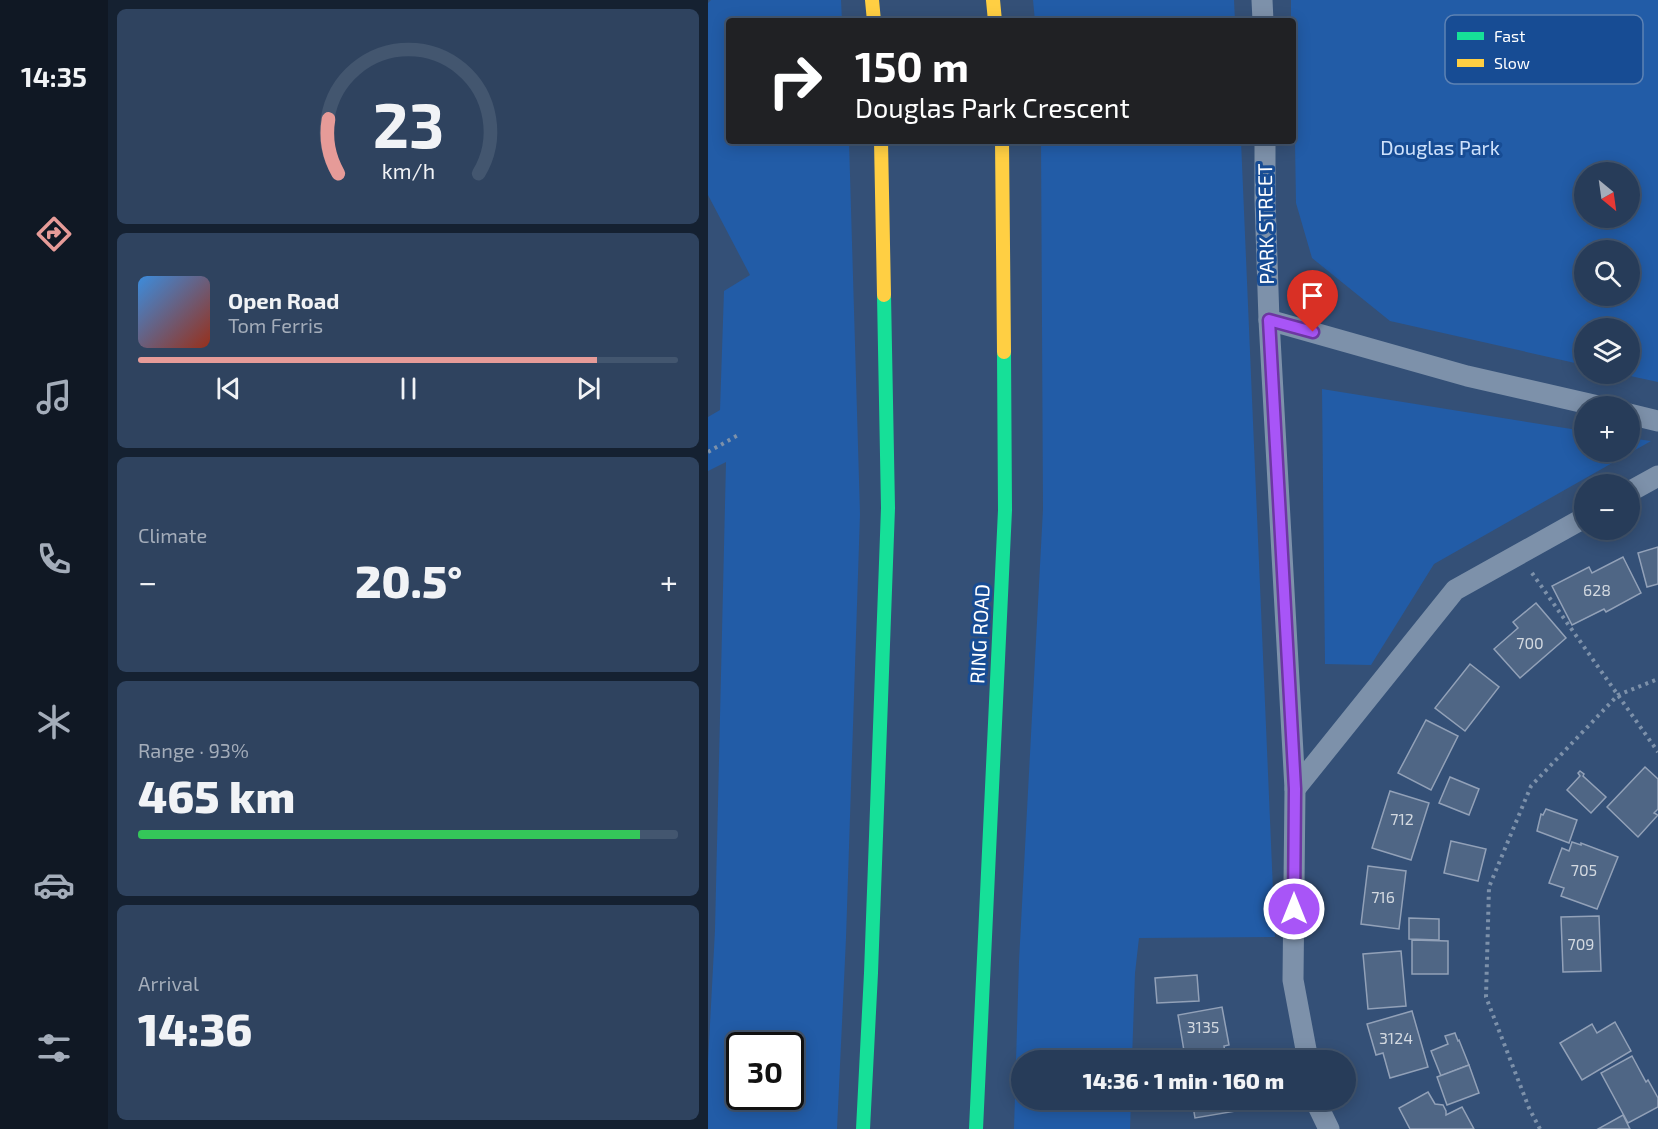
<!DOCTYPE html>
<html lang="en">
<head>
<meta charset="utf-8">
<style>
  :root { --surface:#273c59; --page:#2f435f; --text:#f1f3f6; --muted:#a4adba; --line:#43566f; --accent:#e69b98 }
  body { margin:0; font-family:"Exo 2",sans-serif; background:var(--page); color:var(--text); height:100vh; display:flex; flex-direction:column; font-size:22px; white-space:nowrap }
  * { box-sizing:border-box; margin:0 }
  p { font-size:20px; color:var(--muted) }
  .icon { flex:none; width:33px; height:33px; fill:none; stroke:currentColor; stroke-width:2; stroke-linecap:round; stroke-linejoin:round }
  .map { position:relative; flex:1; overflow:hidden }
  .side { display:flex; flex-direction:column; gap:9px; padding:9px; background:#152131; width:600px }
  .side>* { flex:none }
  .top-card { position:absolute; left:18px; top:18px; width:570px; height:126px; border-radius:6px; box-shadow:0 3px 15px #0003,0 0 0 2px var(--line); background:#202124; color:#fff; overflow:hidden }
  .needle { width:39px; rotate:151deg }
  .buttons { position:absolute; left:866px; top:162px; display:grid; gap:12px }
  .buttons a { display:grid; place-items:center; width:66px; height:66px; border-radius:50%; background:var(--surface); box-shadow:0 3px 15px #0003,0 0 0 2px var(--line); font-size:30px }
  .speed { position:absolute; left:18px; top:1032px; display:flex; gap:12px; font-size:30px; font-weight:700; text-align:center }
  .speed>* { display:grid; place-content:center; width:78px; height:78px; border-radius:50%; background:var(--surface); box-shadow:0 3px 15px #0003,0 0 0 2px var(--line); line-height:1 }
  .speed .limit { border:3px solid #111; border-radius:9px; background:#fff; color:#111 }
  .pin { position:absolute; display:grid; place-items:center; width:51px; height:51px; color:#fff; margin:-62px -26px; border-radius:50% 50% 50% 0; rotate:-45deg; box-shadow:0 0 6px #0007 }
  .pin .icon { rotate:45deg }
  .me { position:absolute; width:66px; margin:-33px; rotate:0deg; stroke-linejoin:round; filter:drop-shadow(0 0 4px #0008) }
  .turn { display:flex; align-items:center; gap:21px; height:126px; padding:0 30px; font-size:27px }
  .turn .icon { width:78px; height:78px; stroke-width:2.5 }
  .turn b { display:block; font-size:42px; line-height:51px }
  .big { font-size:45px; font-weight:800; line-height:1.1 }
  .side .card { flex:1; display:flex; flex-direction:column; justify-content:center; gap:9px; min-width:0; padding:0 21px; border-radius:9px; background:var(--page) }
  .side .dial { align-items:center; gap:0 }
  .dial svg { height:156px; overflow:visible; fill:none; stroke:var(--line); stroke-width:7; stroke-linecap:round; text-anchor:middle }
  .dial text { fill:var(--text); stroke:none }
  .song { display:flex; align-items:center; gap:18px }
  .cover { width:72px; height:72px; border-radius:9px; background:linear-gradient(135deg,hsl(210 70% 55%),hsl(10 70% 35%)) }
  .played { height:6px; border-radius:3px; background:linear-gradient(90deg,var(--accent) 85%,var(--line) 85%) }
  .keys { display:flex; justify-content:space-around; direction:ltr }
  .heat { display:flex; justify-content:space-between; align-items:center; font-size:33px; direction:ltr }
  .charge { height:9px; border-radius:4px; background:linear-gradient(90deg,#34c759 93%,var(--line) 0) }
  .trip { position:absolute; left:303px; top:1050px; width:345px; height:60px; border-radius:30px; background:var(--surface); box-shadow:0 3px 15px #0003,0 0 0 2px var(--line); font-weight:800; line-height:60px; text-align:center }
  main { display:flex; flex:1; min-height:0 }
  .tab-bar { display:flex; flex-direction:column; width:108px; justify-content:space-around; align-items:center; background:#101824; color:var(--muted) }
  .tab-bar .icon { width:42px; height:42px }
  .tab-bar .selected { color:var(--accent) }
  .tab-bar b { font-size:27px; color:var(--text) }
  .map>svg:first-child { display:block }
  .green { fill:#225ca7; fill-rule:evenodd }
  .building { fill:#4f6685; stroke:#92a1b8; stroke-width:1.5 }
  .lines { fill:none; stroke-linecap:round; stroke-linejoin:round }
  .path { stroke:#7d91aa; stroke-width:4; stroke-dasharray:3 4.5; stroke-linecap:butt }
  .street { stroke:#7d91aa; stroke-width:21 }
  .fast { stroke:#16e098; stroke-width:14 }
  .slow { stroke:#ffcf43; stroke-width:14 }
  .route-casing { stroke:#6d37a1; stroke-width:15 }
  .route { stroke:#a855f7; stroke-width:10 }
  .labels { text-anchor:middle; stroke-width:6; stroke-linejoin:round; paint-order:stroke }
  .number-label { font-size:16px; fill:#d3d9e0 }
  .park-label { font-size:20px; fill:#cfe2fc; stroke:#174c94 }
  .street-label { font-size:20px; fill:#fff; stroke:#174c94 }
  .key { fill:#174c94; stroke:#5d82b4; stroke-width:1.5 }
  .key-label { font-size:16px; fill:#fff }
</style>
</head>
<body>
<main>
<nav class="tab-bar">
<b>14:35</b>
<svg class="icon selected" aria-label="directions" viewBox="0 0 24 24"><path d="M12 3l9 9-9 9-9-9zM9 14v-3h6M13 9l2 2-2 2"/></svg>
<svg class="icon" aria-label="music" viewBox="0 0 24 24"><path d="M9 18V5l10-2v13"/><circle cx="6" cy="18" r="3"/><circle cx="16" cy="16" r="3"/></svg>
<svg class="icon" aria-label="phone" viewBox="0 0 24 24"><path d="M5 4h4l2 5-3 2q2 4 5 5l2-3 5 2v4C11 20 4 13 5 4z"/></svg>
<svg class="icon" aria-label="climate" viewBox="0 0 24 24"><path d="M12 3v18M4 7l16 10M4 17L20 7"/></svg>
<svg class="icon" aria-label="car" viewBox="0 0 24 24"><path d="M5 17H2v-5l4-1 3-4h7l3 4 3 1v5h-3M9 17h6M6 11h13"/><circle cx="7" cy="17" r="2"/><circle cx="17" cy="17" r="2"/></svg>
<svg class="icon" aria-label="filters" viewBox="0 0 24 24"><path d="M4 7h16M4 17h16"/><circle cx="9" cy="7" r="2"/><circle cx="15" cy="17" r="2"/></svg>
</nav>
<section class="side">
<div class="card dial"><svg viewBox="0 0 100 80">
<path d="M14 69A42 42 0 1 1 86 69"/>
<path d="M14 69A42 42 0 0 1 9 41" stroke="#e69b98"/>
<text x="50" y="56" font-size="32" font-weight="700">23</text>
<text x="50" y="72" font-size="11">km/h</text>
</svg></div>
<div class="card">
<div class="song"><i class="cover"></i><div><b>Open Road</b><p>Tom Ferris</p></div></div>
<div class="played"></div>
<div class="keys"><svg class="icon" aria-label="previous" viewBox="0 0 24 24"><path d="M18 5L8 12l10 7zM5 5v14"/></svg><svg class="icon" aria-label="pause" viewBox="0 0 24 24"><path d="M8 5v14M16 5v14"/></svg><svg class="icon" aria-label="next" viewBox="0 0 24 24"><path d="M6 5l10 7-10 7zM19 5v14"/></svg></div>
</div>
<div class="card"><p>Climate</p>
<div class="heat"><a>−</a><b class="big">20.5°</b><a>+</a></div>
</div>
<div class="card"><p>Range · 93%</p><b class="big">465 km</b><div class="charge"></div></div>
<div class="card"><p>Arrival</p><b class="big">14:36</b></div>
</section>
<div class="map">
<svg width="950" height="1129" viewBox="0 0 950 1129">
  <rect width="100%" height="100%" fill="#345077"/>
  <g class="green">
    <path d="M 3,0 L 133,0 L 134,21 L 21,21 L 21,141 L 141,141 L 152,514 L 138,938 L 129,1129 L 0,1129 L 0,1062 L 7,930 L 18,462 L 0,471 L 0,417 L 12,410 L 16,291 L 42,275 L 0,195 L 0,3 ZM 32,1046 L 82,1046 L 82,1096 L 32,1096 Z"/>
    <path d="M 325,0 L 526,0 L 527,21 L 327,21 Z"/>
    <path d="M 583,0 L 950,0 L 950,382 L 913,374 L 921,374 L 921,328 L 876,328 L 876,365 L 682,321 L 604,258 L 588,203 L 585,21 L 583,21 ZM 921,172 L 921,218 L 876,218 L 876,172 ZM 921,250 L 921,296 L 876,296 L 876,250 Z"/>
    <path d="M 333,141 L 533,141 L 567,937 L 431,938 L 427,973 L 424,1060 L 314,1060 L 314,1100 L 423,1100 L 422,1129 L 306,1129 L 311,961 L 335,509 Z"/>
    <path d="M 614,389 L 876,431 L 876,452 L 921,452 L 921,438 L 943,441 L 726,564 L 663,665 L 617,664 Z"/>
  </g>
  <g class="building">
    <path d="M 950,547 L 950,584 L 939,587 L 930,553 Z"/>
    <path d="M 915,557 L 933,593 L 898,612 L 896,609 L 864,625 L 844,586 L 881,567 L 884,573 Z"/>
    <path d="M 828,603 L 858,638 L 812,678 L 786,649 L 810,628 L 805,622 Z"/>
    <path d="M 762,664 L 791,687 L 757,731 L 727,708 Z"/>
    <path d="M 718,720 L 750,736 L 723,790 L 690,773 Z"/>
    <path d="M 937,767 L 950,779 L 950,809 L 946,813 L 950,815 L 930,837 L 899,807 Z"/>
    <path d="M 872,771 L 876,774 L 875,776 L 898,797 L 883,813 L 859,790 L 872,776 L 870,773 Z"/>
    <path d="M 742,777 L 771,789 L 761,815 L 731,803 Z"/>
    <path d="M 682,791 L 721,803 L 703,860 L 664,848 Z"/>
    <path d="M 838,809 L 869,820 L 861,843 L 829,831 L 833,814 L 835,815 Z"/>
    <path d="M 743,841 L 778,849 L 770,881 L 736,873 Z"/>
    <path d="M 864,842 L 873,845 L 873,843 L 910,857 L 889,909 L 853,896 L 856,888 L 841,883 L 854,848 L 861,851 Z"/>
    <path d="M 660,866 L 698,871 L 691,929 L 653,924 Z"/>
    <path d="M 891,916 L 893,971 L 855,972 L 853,917 Z"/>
    <path d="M 701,918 L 731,919 L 731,940 L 701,939 Z"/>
    <path d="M 704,940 L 740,941 L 740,974 L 704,974 Z"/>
    <path d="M 693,951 L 698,1006 L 660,1009 L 655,954 Z"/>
    <path d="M 489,975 L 491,1001 L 449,1003 L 447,978 Z"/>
    <path d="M 514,1007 L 521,1045 L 516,1046 L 518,1060 L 469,1060 L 467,1053 L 476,1051 L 470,1015 Z"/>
    <path d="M 704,1011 L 720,1067 L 682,1078 L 675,1053 L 668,1055 L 659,1024 Z"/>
    <path d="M 907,1022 L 923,1051 L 874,1080 L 852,1043 L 884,1024 L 889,1033 Z"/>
    <path d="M 747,1033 L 750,1041 L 751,1040 L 761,1065 L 733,1076 L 723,1051 L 740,1044 L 737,1036 Z"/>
    <path d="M 924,1056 L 938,1082 L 940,1080 L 950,1098 L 950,1107 L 920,1123 L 893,1073 Z"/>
    <path d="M 761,1065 L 771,1093 L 739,1105 L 729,1077 Z"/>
    <path d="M 720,1092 L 727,1104 L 735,1105 L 738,1111 L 738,1115 L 754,1107 L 766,1129 L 702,1129 L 691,1108 Z"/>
    <path d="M 484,1100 L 532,1100 L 534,1110 L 487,1118 Z"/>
    <path d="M 915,1115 L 922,1129 L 890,1129 Z"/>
  </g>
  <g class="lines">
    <g class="path">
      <path d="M 0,452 L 32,434"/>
      <path d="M 824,573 L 950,752"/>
      <path d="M 832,1129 L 821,1108 L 778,997 L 781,887 L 823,786 L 910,695 L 950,679"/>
    </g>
    <g class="street">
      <path d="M 554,0 L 555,21"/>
      <path d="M 557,141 L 557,200 L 561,320 L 587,789 L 585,980 L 600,1060"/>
      <path d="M 561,320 L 759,376 L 890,406"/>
      <path d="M 921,414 L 950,421"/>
      <path d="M 921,492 L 950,476"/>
      <path d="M 587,789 L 747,590 L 876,518"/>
      <path d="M 607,1100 L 621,1129"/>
    </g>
    <g class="fast">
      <path d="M 155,1129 L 163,973 L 180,508 L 176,295"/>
      <path d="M 268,1129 L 297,510 L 296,352"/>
    </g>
    <g class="slow">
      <path d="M 164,0 L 166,21"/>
      <path d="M 285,0 L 287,21"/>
      <path d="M 173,141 L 176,295"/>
      <path d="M 294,141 L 296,352"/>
    </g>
  </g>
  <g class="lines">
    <g class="route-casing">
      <path id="route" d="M 586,909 L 587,789 L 561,320 L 605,332"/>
    </g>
    <use href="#route" class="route"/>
  </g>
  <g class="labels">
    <g class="number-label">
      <text x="889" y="596">628</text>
      <text x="822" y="649">700</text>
      <text x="694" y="825">712</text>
      <text x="876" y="876">705</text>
      <text x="675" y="903">716</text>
      <text x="873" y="950">709</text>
      <text x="495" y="1033">3135</text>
      <text x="688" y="1044">3124</text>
    </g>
    <g class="park-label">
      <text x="732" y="155">Douglas Park</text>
    </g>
    <g class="street-label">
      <text transform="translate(558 224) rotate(-91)" y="7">PARK STREET</text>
      <text transform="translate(272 634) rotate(-87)" y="7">RING ROAD</text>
    </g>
  </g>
  <rect x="737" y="15" width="198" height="69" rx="9" class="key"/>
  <rect x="749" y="32" width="27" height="8" fill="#16e098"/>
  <rect x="749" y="59" width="27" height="8" fill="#ffcf43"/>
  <g class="key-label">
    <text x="786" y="42">Fast</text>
    <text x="786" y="69">Slow</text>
  </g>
</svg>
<div class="buttons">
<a><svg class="needle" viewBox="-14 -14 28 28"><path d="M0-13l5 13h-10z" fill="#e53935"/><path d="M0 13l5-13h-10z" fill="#a4adba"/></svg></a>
<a><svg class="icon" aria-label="search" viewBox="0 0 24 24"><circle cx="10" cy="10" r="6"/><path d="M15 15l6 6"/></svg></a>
<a><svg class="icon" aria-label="layers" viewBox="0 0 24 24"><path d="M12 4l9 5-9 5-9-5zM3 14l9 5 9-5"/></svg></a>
<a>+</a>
<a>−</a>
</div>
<div class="speed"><div class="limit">30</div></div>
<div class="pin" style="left:605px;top:332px;background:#d93025"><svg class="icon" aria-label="arrive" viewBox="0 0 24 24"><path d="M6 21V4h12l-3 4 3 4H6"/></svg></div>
<svg class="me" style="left:586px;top:909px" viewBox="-20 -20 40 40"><circle r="17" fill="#a855f7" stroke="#fff" stroke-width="3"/><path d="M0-11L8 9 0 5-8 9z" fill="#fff"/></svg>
<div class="trip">14:36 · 1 min · 160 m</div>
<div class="top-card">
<div class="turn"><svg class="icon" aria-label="right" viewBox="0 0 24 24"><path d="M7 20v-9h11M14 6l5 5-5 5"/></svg><div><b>150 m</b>Douglas Park Crescent</div></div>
</div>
</div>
</main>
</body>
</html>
